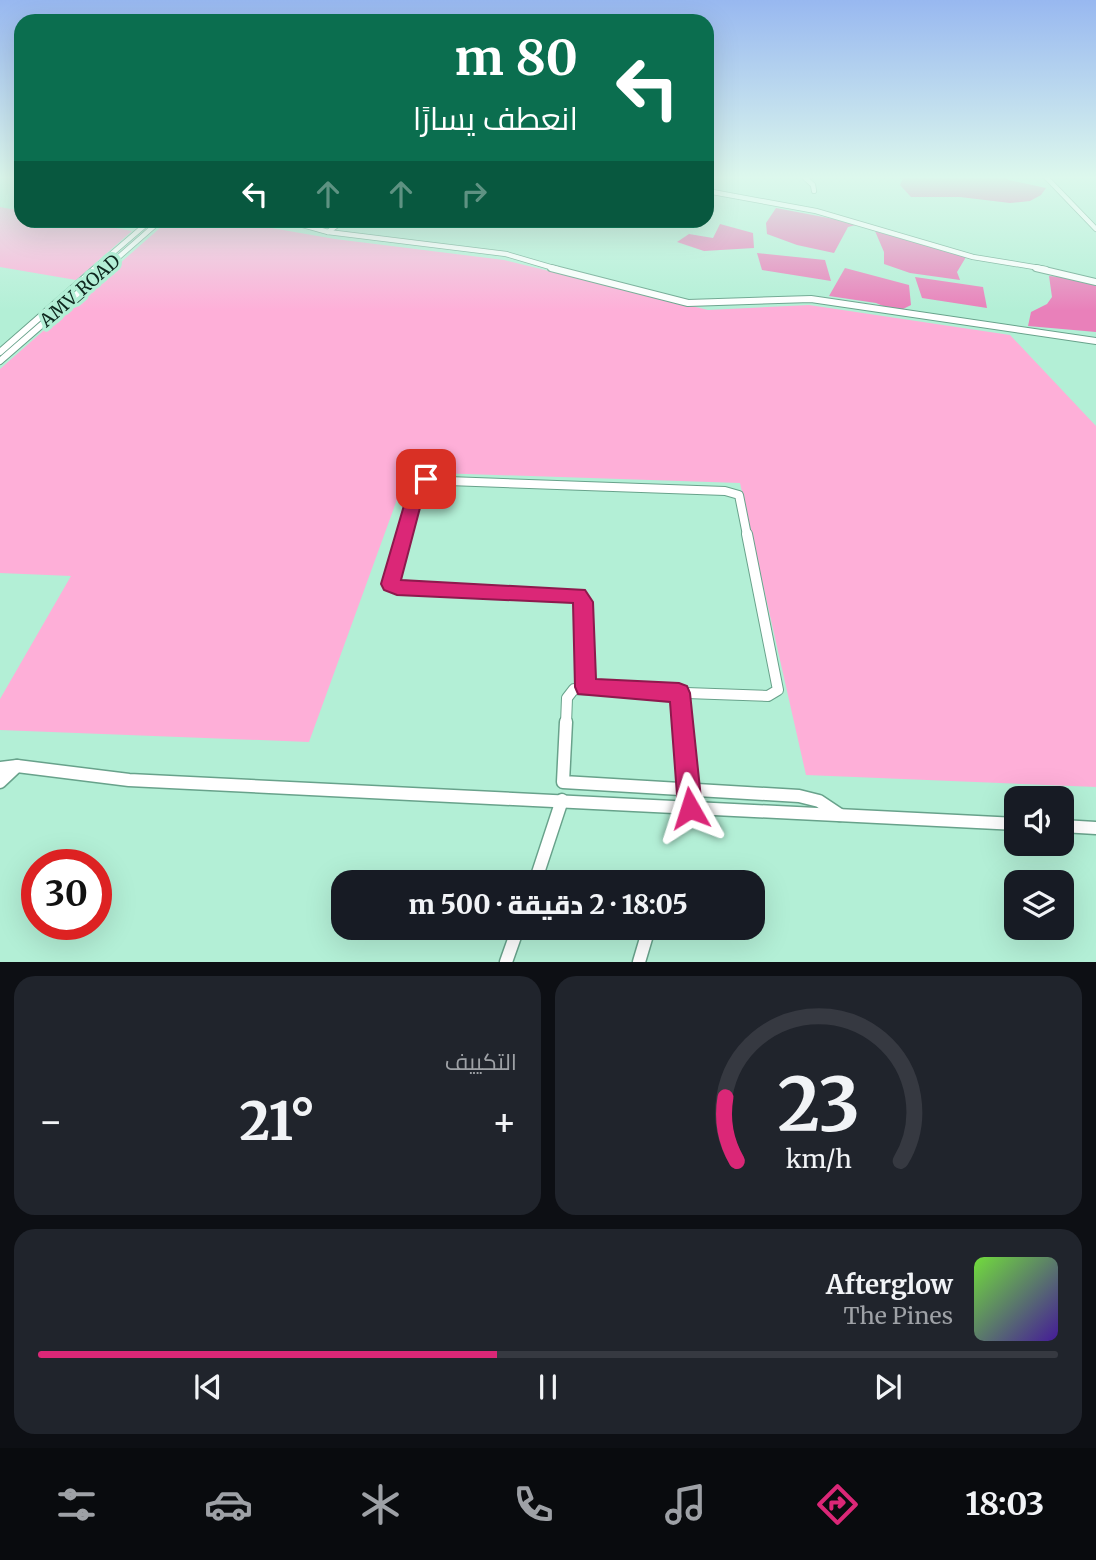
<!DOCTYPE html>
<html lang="ar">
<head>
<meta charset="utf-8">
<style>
  :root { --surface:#171b24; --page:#20242c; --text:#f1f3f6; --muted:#9ea1a6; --line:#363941; --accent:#db2777 }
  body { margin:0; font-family:Merriweather,Cairo,serif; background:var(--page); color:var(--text); direction:rtl; height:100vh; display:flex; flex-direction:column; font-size:26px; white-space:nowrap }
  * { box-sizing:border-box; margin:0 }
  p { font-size:23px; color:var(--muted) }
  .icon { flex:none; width:38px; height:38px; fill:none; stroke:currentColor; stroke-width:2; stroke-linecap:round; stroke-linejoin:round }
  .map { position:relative; height:962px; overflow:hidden; direction:ltr }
  .drawer { display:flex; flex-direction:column; gap:14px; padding:14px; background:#0d0f14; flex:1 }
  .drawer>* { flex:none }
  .top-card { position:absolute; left:14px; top:14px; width:700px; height:214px; border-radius:21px; box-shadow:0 7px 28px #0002; direction:rtl; background:#0b6e4f; color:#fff; overflow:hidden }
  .buttons { position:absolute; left:1004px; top:786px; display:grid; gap:14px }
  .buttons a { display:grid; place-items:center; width:70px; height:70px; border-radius:14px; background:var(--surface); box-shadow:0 7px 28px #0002; font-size:35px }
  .speed { position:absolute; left:21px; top:849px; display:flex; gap:14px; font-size:35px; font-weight:700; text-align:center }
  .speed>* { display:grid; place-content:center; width:91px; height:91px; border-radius:50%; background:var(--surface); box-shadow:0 7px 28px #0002; line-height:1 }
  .speed .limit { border:10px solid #d22; background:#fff; color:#111 }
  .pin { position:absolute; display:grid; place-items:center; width:60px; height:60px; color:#fff; margin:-30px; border-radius:14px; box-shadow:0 4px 10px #0006 }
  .me { position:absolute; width:77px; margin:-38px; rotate:354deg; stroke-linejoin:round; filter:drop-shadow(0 0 5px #0008) }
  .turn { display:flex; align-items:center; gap:24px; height:147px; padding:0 21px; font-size:32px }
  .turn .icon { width:91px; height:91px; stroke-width:2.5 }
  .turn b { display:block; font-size:49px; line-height:60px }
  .lanes { display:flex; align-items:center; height:66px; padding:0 21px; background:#0003; justify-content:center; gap:35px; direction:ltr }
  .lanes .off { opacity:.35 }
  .big { font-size:52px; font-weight:800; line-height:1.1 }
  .drawer .card { flex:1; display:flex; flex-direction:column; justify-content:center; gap:10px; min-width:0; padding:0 24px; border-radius:21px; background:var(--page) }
  .drawer .dial { align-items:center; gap:0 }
  .dial svg { height:182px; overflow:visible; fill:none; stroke:var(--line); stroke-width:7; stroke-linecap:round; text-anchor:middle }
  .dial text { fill:var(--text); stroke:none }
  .song { display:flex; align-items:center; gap:21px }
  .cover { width:84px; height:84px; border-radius:10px; background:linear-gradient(135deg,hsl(100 70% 55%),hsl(260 70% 35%)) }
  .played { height:7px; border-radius:4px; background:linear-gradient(90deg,var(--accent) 45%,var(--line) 45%) }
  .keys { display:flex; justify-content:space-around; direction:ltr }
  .heat { display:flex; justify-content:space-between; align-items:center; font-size:38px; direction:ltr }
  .drawer .tiles { flex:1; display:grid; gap:14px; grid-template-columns:1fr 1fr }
  .card:last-child { grid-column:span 2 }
  .trip { position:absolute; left:331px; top:870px; width:434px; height:70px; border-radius:21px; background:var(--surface); box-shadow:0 7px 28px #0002; font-weight:800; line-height:70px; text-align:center; direction:rtl }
  .dock { display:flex; height:112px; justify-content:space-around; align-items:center; background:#090b0e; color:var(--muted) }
  .dock .icon { width:49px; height:49px }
  .dock .current { color:var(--accent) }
  .dock b { font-size:32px; color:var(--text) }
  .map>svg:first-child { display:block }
  .green { fill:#feafd8 }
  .forest { fill:#e980ba }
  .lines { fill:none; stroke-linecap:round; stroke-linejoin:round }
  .minor-far4-casing { stroke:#68a28b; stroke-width:6 }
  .minor-far3-casing { stroke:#68a28b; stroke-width:8 }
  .minor-far2-casing { stroke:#68a28b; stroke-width:10 }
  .minor-far1-casing { stroke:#68a28b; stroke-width:12 }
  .minor-casing { stroke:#68a28b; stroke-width:15 }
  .minor-far4 { stroke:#fff; stroke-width:4.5 }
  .minor-far3 { stroke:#fff; stroke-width:6 }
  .minor-far2 { stroke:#fff; stroke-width:8 }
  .minor-far1 { stroke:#fff; stroke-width:10 }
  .minor { stroke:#fff; stroke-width:12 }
  .route { fill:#db2777; stroke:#8e194d; stroke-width:2 }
  .labels { text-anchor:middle; stroke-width:7; stroke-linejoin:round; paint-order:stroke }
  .far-street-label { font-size:18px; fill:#0e271e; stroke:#b3efd6 }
</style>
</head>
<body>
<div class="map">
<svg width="1096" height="962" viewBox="0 0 1096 962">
  <rect width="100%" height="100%" fill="#b3efd6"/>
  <g class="green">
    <path d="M 0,207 L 21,211 L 21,220 L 76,221 L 132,231 L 76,280 L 0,267 Z"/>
    <path d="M 169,220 L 231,221 L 335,239 L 504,260 L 708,310 L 809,305 L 1010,335 L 1096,426 L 1096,787 L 806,775 L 740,483 L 407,472 L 309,742 L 0,730 L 0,699 L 71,576 L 0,573 L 0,369 Z"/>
  </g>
  <g class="forest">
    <path d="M 904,176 L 1004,176 L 1009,180 L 1046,188 L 1041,195 L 1030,201 L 1010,203 L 960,197 L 911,197 L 900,185 Z"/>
    <path d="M 776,208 L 860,224 L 848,227 L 834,253 L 797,245 L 767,234 L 766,223 Z"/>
    <path d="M 720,224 L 753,233 L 754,248 L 704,251 L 677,242 L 689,234 L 713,238 Z"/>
    <path d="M 875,231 L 966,257 L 957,272 L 960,280 L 910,273 L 884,264 L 884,252 Z"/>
    <path d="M 757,253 L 825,260 L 831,281 L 762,270 Z"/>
    <path d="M 845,268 L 909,285 L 911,305 L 897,312 L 876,303 L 829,296 Z"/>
    <path d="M 1049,276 L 1073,278 L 1096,285 L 1096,332 L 1028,326 L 1031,312 L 1047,304 L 1052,297 Z"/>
    <path d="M 915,277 L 983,287 L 987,308 L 922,298 Z"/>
  </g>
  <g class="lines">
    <g class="minor-far4-casing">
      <g id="minor-far4">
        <path d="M 803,176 L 813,185 L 814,191"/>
        <path d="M 1045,176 L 1096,229"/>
        <path d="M 707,191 L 816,211 L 973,257 L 1046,269"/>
        <path d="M 285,220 L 328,232 L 506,254 L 557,269"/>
        <path d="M 328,232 L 344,220"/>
        <path d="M 94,269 L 151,220"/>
        <path d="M 105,269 L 161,220"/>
      </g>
    </g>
    <g class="minor-far3-casing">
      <g id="minor-far3">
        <path d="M 551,268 L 688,303 L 811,299 L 1096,341"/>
        <path d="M 1036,268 L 1096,282"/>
        <path d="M 0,352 L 96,268"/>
        <path d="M 0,361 L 107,268"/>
      </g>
    </g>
    <g class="minor-far2-casing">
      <path id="minor-far2" d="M 405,535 L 421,480 L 725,491 L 739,495 L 747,535"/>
    </g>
    <g class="minor-far1-casing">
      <g id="minor-far1">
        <path d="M 406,534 L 391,585 L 578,596 L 584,602 L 585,687"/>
        <path d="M 679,693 L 682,724"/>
        <path d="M 566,724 L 567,698 L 574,689 L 768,696 L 778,690 L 747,534"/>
      </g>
    </g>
    <g class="minor-casing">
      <g id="minor">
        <path d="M 566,722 L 563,782 L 799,796 L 819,801 L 840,815"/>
        <path d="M 682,722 L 690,808"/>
        <path d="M 0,768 L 17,766 L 129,780 L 1017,824"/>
        <path d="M 0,782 L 17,766"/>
        <path d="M 1062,826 L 1096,828"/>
        <path d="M 535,882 L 562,800"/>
        <path d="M 506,962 L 518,928"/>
        <path d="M 639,962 L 647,935"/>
      </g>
    </g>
    <use href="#minor-far4" class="minor-far4"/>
    <use href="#minor-far3" class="minor-far3"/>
    <use href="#minor-far2" class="minor-far2"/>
    <use href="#minor-far1" class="minor-far1"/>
    <use href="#minor" class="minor"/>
  </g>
  <linearGradient id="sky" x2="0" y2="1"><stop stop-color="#98b8f0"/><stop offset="0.57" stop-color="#ddf8ed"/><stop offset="1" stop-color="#ddf8ed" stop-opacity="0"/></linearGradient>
  <rect width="1096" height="311" fill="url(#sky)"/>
  <path class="route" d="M 426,474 L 434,479 L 426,485 L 401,580 L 585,590 L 593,602 L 596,679 L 679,683 L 687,686 L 690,693 L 702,808 L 699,816 L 690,820 L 682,816 L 678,808 L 670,702 L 578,694 L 575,687 L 573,603 L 397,595 L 384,590 L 381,584 L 410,485 L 415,476 Z"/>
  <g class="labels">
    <g class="far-street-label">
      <text transform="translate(80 291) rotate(-41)" y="6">AMV_ROAD</text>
    </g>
  </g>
</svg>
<div class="buttons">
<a><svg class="icon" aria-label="sound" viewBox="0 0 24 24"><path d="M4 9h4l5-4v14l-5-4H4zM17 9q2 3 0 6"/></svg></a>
<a><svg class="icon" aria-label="layers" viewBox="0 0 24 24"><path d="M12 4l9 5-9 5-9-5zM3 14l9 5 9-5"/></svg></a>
</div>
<div class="speed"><div class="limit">30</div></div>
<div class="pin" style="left:426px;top:479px;background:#d93025"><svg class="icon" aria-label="arrive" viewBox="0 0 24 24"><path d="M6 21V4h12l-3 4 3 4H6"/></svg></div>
<svg class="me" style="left:690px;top:808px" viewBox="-20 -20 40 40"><path d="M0-17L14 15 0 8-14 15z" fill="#db2777" stroke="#fff" stroke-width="4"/></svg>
<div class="trip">18:05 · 2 دقيقة · 500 m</div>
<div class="top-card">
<div class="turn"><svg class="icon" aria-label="left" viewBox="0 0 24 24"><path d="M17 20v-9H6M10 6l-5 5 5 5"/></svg><div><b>80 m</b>انعطف يسارًا</div></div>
<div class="lanes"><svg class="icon" aria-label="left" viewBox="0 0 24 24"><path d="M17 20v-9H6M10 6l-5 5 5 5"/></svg><svg class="icon off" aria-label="ahead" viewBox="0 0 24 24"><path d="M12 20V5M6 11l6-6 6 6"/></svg><svg class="icon off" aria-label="ahead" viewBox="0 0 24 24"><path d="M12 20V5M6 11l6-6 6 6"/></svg><svg class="icon off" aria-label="right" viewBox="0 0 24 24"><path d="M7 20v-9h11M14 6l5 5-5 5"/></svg></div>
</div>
</div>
<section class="drawer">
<div class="tiles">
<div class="card dial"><svg viewBox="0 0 100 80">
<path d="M14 69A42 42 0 1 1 86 69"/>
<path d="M14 69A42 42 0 0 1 9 41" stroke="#db2777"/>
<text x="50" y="56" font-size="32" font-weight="700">23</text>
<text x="50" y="72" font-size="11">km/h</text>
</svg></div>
<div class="card"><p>التكييف</p>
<div class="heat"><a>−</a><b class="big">21°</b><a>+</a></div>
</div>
<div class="card">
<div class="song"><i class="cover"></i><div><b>Afterglow</b><p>The Pines</p></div></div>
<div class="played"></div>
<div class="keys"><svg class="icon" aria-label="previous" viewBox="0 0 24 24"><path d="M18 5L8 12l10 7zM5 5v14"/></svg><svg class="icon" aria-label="pause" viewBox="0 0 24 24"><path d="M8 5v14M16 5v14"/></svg><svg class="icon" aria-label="next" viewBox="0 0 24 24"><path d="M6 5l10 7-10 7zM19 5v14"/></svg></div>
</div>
</div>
</section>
<nav class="dock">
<b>18:03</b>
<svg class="icon current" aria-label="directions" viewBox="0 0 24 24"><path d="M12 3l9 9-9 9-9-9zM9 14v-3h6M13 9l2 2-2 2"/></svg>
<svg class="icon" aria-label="music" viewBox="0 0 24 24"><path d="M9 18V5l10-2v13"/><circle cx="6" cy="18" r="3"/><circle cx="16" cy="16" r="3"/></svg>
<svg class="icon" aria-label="phone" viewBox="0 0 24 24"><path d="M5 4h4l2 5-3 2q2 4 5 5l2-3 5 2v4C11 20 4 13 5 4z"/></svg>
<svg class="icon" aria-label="climate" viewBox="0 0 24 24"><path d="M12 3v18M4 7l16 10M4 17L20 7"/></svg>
<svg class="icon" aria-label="car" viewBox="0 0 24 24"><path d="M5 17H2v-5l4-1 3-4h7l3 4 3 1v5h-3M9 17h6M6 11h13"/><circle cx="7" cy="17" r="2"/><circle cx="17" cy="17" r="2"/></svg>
<svg class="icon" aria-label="filters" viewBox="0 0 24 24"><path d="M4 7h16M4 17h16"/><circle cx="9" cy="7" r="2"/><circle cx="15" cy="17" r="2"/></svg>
</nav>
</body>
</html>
